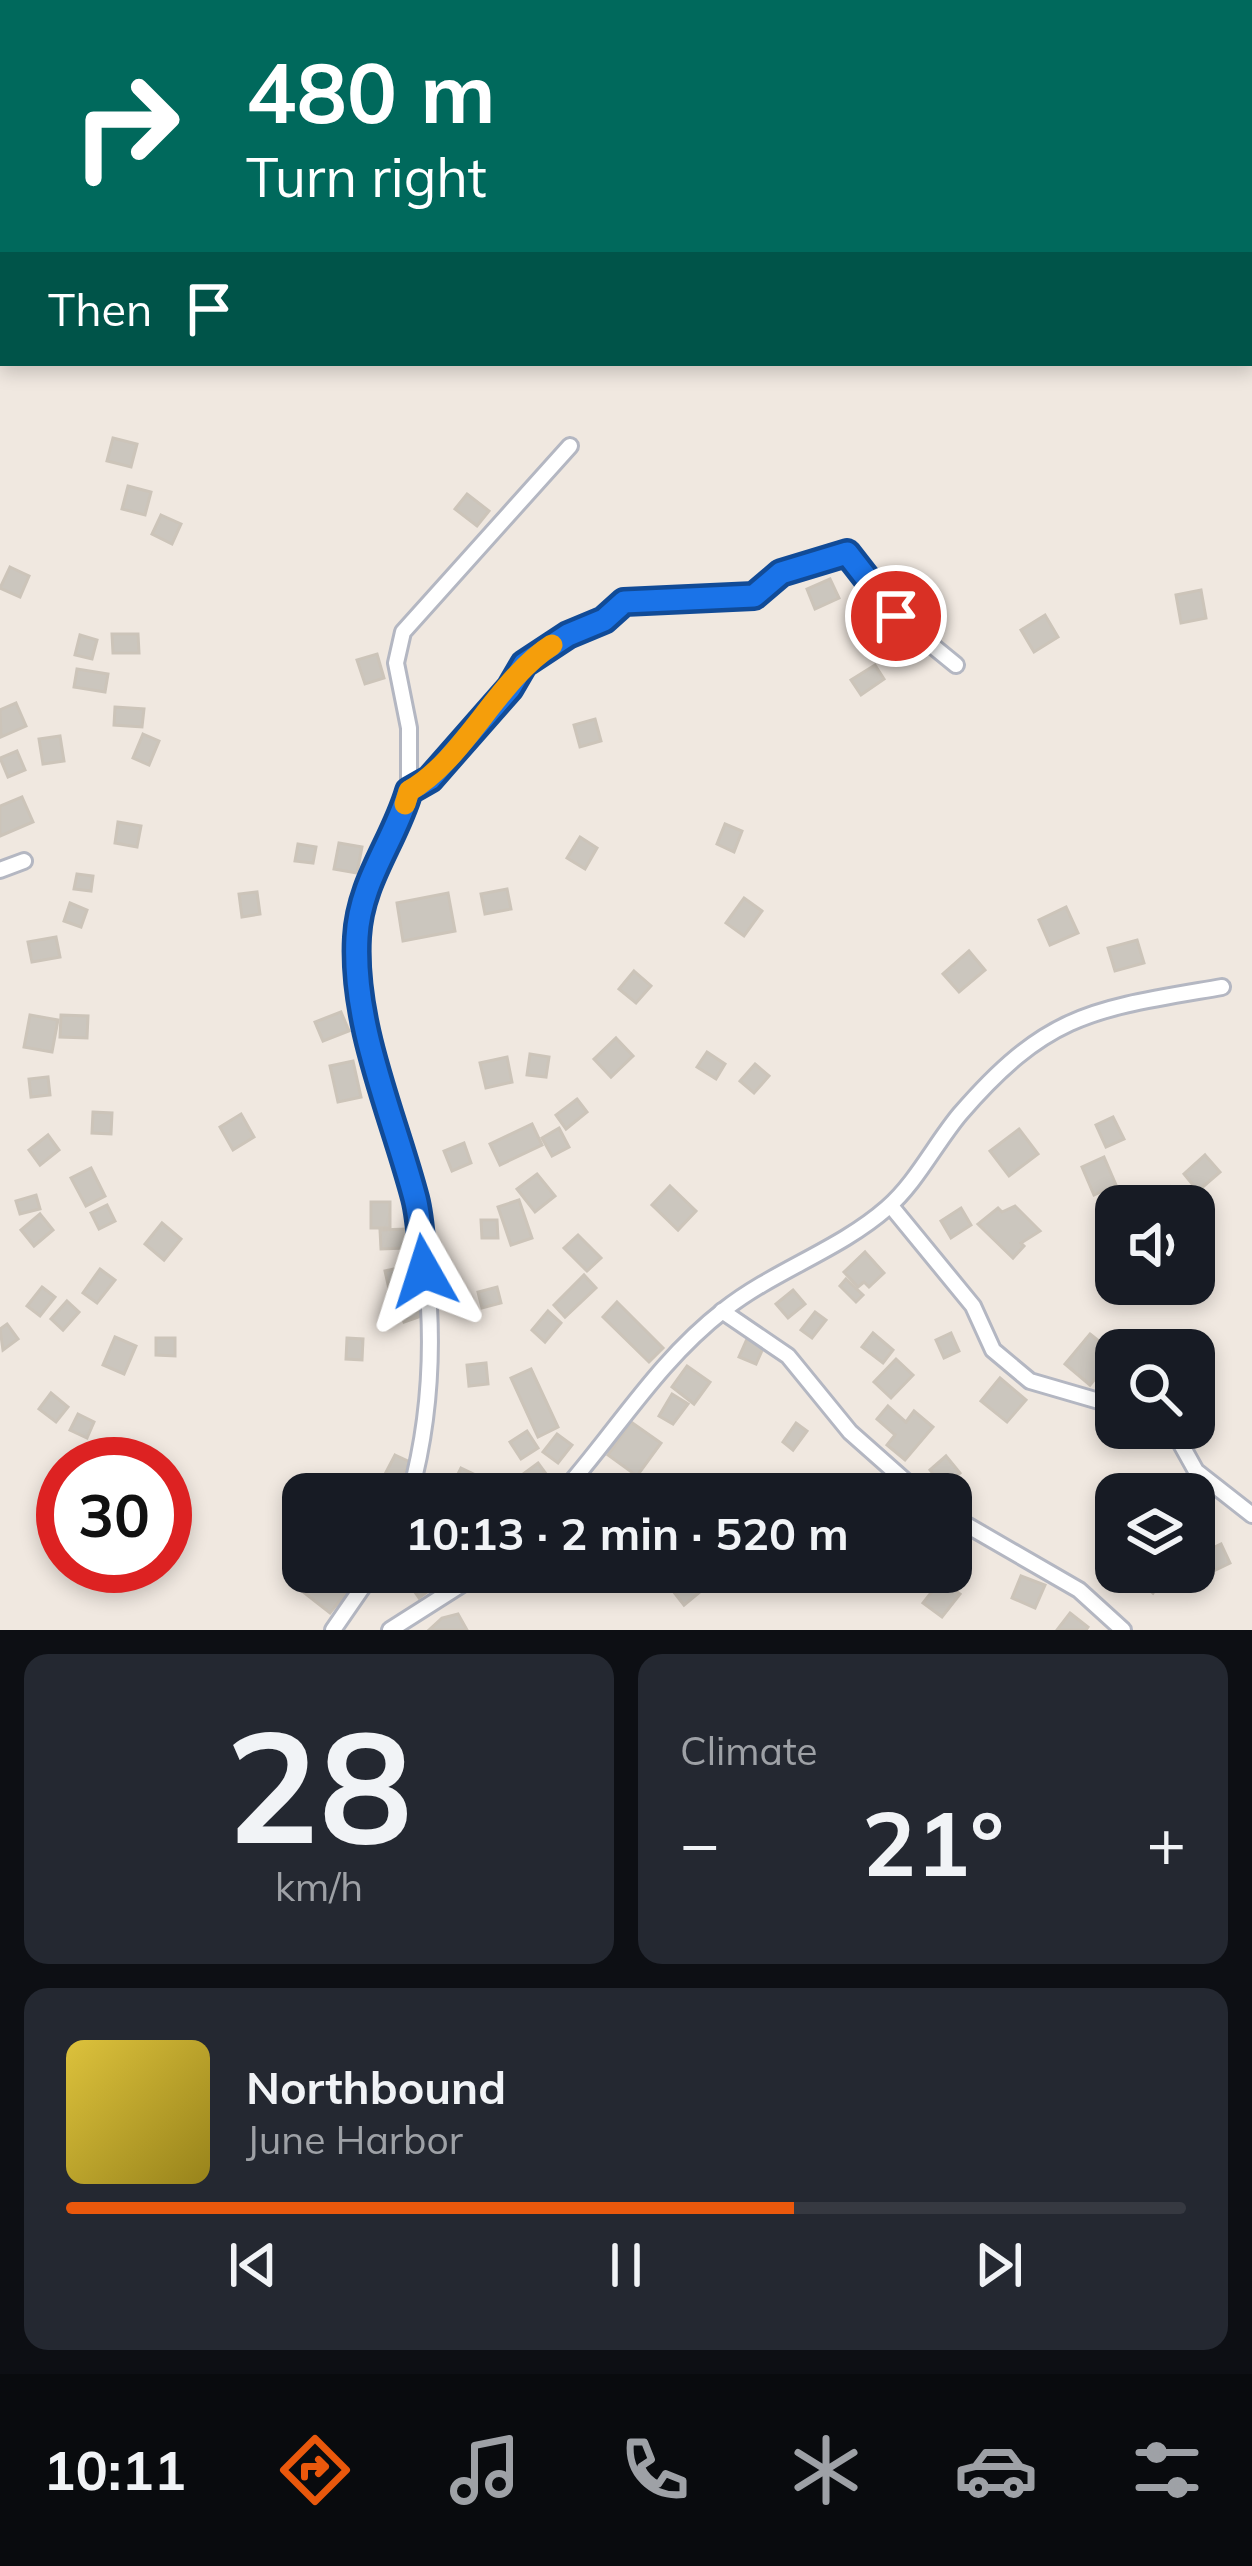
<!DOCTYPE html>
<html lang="en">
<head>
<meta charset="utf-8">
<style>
  :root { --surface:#171b24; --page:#242831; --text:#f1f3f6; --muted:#9ea1a6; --line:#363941; --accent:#ea580c }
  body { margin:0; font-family:Mulish,sans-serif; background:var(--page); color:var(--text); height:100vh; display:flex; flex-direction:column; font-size:45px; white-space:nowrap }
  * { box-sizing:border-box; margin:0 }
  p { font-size:39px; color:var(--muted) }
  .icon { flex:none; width:66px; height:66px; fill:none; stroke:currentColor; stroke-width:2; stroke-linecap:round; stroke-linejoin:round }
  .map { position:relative; height:1630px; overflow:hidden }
  .details { display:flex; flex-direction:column; gap:24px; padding:24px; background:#0d0f14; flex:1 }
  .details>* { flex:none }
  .hud { position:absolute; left:0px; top:0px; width:1254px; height:366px; box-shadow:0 6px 18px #0003; background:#00695c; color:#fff; overflow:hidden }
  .buttons { position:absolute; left:1095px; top:1185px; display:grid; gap:24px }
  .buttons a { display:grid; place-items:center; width:120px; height:120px; border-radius:24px; background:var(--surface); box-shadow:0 6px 18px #0003; font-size:60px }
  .speed { position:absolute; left:36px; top:1437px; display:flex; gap:24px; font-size:60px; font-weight:700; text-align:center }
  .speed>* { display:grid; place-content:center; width:156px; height:156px; border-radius:50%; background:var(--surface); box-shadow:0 6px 18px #0003; line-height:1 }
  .speed .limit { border:18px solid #d22; background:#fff; color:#111 }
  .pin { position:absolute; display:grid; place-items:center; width:102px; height:102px; color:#fff; margin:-51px; border:6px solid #fff; border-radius:50%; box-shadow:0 3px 12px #0007 }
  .me { position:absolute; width:132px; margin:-66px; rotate:354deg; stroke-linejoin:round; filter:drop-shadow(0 0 9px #0008) }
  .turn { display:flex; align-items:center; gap:42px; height:252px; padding:0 48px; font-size:54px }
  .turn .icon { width:156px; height:156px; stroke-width:2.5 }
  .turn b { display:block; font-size:84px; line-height:102px }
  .then { display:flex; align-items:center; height:114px; padding:0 48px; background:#0003; gap:24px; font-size:45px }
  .big { font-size:90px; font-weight:700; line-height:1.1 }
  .details .tile { flex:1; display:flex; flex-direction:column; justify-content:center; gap:18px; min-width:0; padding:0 42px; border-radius:24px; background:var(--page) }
  .details .dial { align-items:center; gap:0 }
  .dial b { font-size:156px; line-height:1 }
  .song { display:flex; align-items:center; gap:36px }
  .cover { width:144px; height:144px; border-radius:18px; background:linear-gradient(135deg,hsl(50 70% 55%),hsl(50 70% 35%)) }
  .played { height:12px; border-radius:6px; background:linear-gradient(90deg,var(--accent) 65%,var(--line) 65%) }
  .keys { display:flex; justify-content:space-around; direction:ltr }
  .heat { display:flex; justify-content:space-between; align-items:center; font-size:66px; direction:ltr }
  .details .tiles { flex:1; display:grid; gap:24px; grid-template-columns:1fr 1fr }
  .tile:last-child { grid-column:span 2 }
  .trip { position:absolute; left:282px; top:1473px; width:690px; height:120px; border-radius:24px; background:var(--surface); box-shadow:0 6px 18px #0003; font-weight:700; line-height:120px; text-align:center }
  .tabs { display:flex; height:192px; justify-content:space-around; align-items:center; background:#090b0e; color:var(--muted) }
  .tabs .icon { width:84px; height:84px }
  .tabs .selected { color:var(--accent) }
  .tabs b { font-size:54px; color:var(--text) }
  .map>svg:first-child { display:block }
  .building { fill:#cbc6be; stroke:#ccc4b9; stroke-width:3 }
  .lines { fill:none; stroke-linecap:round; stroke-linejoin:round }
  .minor-casing { stroke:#b4b7c2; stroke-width:20 }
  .minor { stroke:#fff; stroke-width:14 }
  .route-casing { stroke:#114b97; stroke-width:30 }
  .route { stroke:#1a73e8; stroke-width:21 }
  .slow { stroke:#f59e0b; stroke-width:21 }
</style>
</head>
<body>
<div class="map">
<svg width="1252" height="1630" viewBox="0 0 1252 1630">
  <rect width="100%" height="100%" fill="#f0e8e0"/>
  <g class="building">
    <path d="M 113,438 L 137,444 L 131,467 L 107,461 Z"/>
    <path d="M 128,486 L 151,492 L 145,515 L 122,509 Z"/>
    <path d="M 467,494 L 489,511 L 477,526 L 455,509 Z"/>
    <path d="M 161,515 L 181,524 L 172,544 L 152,534 Z"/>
    <path d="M 10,567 L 29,576 L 20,597 L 0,588 Z"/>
    <path d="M 830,579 L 839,598 L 815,609 L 807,589 Z"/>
    <path d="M 1201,590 L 1206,618 L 1181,623 L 1176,595 Z"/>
    <path d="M 1045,615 L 1058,637 L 1034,652 L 1021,630 Z"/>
    <path d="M 112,634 L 138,634 L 139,653 L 113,653 Z"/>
    <path d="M 80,635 L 97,640 L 92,659 L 75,655 Z"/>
    <path d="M 377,654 L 384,678 L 365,684 L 357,660 Z"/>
    <path d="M 875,665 L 884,679 L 861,695 L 851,680 Z"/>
    <path d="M 77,669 L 108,674 L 105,692 L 74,687 Z"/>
    <path d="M 16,703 L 26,726 L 1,737 L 0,710 Z"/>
    <path d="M 115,707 L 144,709 L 142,727 L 114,725 Z"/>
    <path d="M 595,719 L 601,741 L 580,747 L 574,725 Z"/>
    <path d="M 143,734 L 159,741 L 149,765 L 133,758 Z"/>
    <path d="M 60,736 L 64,761 L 43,764 L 39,739 Z"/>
    <path d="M 17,751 L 25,770 L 8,777 L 0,758 Z"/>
    <path d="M 22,797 L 33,822 L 0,836 L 0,806 Z"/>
    <path d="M 118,822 L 141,826 L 137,847 L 115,843 Z"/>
    <path d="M 725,824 L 742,831 L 734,852 L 717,844 Z"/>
    <path d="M 580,837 L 597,848 L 585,869 L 567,858 Z"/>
    <path d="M 339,843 L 362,847 L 357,873 L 334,869 Z"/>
    <path d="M 298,844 L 316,847 L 313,863 L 295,861 Z"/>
    <path d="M 77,874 L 93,876 L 91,891 L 74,889 Z"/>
    <path d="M 507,889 L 511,909 L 485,914 L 481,894 Z"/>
    <path d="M 257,892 L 260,914 L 242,917 L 239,894 Z"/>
    <path d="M 448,893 L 455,931 L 403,941 L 397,903 Z"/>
    <path d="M 744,898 L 762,911 L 744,936 L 726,923 Z"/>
    <path d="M 70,903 L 87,910 L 81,927 L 64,921 Z"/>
    <path d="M 1066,907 L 1078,933 L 1050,945 L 1039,920 Z"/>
    <path d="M 56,937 L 60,957 L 32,962 L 28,942 Z"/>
    <path d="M 1137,940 L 1144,963 L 1115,971 L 1108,948 Z"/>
    <path d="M 969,951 L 985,970 L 959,992 L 943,974 Z"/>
    <path d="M 634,971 L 651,986 L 636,1003 L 619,989 Z"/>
    <path d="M 341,1012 L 349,1031 L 323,1041 L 315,1022 Z"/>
    <path d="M 30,1015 L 58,1020 L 52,1052 L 24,1047 Z"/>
    <path d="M 61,1015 L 88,1016 L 87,1038 L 60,1037 Z"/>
    <path d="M 616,1038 L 633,1056 L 611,1077 L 594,1059 Z"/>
    <path d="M 707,1052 L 725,1064 L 716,1079 L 697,1067 Z"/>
    <path d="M 530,1054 L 549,1057 L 546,1077 L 527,1075 Z"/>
    <path d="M 507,1057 L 512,1082 L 486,1088 L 480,1063 Z"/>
    <path d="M 353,1061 L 361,1097 L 338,1102 L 330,1066 Z"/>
    <path d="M 755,1064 L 769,1076 L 754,1093 L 740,1081 Z"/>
    <path d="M 48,1077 L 50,1095 L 31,1097 L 29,1079 Z"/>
    <path d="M 577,1099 L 587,1112 L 566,1129 L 556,1115 Z"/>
    <path d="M 93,1112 L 112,1113 L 111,1134 L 92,1133 Z"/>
    <path d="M 241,1114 L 254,1137 L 233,1150 L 220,1127 Z"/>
    <path d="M 1113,1117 L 1124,1139 L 1106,1147 L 1096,1125 Z"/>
    <path d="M 532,1124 L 542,1145 L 500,1165 L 490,1144 Z"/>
    <path d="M 559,1128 L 569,1147 L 552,1156 L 542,1138 Z"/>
    <path d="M 1019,1129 L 1038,1154 L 1009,1176 L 990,1151 Z"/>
    <path d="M 48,1135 L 59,1150 L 40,1165 L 29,1150 Z"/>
    <path d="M 464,1143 L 471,1163 L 452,1171 L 444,1151 Z"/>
    <path d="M 1205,1155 L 1220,1172 L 1198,1191 L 1184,1174 Z"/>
    <path d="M 1104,1157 L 1116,1185 L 1094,1195 L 1082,1167 Z"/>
    <path d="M 91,1168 L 105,1196 L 86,1206 L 71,1178 Z"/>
    <path d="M 537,1174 L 555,1196 L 535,1212 L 517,1189 Z"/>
    <path d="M 670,1186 L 696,1211 L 678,1230 L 652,1205 Z"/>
    <path d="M 1171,1187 L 1188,1202 L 1155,1206 Z"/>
    <path d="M 36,1195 L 40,1209 L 20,1214 L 16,1201 Z"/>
    <path d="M 519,1200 L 532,1238 L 511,1245 L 498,1207 Z"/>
    <rect x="371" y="1202" width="19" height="26"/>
    <path d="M 107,1205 L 115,1221 L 99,1229 L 91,1213 Z"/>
    <path d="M 1015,1206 L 1040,1231 L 1021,1243 L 1024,1246 L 1013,1258 L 978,1224 L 998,1208 L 1002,1212 Z"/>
    <path d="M 961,1208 L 971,1225 L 951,1238 L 941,1221 Z"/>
    <path d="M 40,1214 L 53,1230 L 34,1246 L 21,1230 Z"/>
    <path d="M 481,1220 L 497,1220 L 498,1238 L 482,1238 Z"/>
    <path d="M 162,1223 L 181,1239 L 164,1260 L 145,1244 Z"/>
    <path d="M 406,1229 L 406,1248 L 381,1249 L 380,1230 Z"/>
    <path d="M 578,1235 L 601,1258 L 587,1271 L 564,1248 Z"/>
    <path d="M 865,1252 L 884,1273 L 869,1287 L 864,1282 L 858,1287 L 844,1272 Z"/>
    <path d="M 403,1267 L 407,1285 L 389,1289 L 385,1271 Z"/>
    <path d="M 100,1269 L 115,1280 L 97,1303 L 83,1293 Z"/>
    <path d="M 584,1275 L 596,1288 L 565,1317 L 554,1305 Z"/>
    <path d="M 846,1279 L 863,1295 L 856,1302 L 840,1286 Z"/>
    <path d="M 42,1287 L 55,1297 L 40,1316 L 27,1306 Z"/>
    <path d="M 497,1287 L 501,1303 L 482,1308 L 478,1292 Z"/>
    <path d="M 793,1290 L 805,1304 L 788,1318 L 776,1304 Z"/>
    <path d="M 413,1293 L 421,1316 L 404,1322 L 396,1300 Z"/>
    <path d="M 67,1301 L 79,1312 L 63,1330 L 51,1319 Z"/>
    <path d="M 617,1302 L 663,1348 L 649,1362 L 603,1317 Z"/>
    <path d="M 548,1311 L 561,1323 L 545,1342 L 532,1330 Z"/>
    <path d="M 815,1312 L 826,1320 L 812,1338 L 801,1330 Z"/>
    <path d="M 7,1324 L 18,1339 L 3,1350 L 0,1329 Z"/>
    <path d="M 873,1333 L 893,1350 L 883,1363 L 862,1347 Z"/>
    <path d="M 951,1333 L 959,1351 L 944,1358 L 936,1340 Z"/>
    <path d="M 1090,1334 L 1115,1354 L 1090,1385 L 1065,1364 Z"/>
    <path d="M 115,1337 L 136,1346 L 124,1374 L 103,1365 Z"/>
    <path d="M 156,1338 L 175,1338 L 175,1356 L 156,1355 Z"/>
    <path d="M 347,1338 L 363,1339 L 362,1360 L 346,1359 Z"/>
    <path d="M 747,1339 L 764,1346 L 756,1364 L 739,1357 Z"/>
    <path d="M 896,1359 L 913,1375 L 891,1398 L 874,1382 Z"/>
    <path d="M 486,1363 L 488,1384 L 469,1386 L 467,1365 Z"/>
    <path d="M 687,1366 L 710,1382 L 694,1404 L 672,1387 Z"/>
    <path d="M 531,1369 L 558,1427 L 538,1437 L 511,1378 Z"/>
    <path d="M 1000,1378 L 1026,1400 L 1007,1422 L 981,1401 Z"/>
    <path d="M 51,1393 L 68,1407 L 56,1422 L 39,1409 Z"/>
    <path d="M 672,1394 L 688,1404 L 673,1424 L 659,1416 Z"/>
    <path d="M 888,1406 L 906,1422 L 914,1411 L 933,1427 L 905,1460 L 887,1445 L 895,1435 L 877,1419 Z"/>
    <path d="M 78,1414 L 94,1422 L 87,1438 L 70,1430 Z"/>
    <path d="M 631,1422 L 661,1443 L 637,1476 L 608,1455 Z"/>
    <path d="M 796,1423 L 807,1431 L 793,1450 L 783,1442 Z"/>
    <path d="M 527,1431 L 538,1448 L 521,1459 L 510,1442 Z"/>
    <path d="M 557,1434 L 572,1445 L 558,1463 L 543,1452 Z"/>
    <path d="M 395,1455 L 410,1462 L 399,1485 L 383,1478 Z"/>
    <path d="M 946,1456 L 960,1473 L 944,1487 L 930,1470 Z"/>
    <path d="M 538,1463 L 552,1482 L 532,1494 L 519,1477 Z"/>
    <path d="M 461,1468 L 484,1479 L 477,1494 L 448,1494 Z"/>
    <path d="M 1221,1544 L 1230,1563 L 1201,1577 L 1194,1557 Z"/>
    <path d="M 317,1572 L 335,1572 L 352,1586 L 330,1613 L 302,1591 Z"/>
    <path d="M 401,1572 L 440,1572 L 445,1579 L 419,1598 Z"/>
    <path d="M 679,1572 L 686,1572 L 701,1591 L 684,1605 L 666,1582 Z"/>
    <path d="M 1128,1572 L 1149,1572 L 1161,1582 L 1153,1593 Z"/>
    <path d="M 1021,1576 L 1045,1585 L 1035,1608 L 1012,1598 Z"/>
    <path d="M 941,1580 L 960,1594 L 942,1617 L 923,1603 Z"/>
    <path d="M 1070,1613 L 1088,1627 L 1086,1630 L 1057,1630 Z"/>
    <path d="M 458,1614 L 467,1630 L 429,1630 L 442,1618 Z"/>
  </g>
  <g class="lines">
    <g class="minor-casing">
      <g id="minor">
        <path d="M 409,791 L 409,728 L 396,663 L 403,632 L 570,446"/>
        <path d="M 0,870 L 24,861"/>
        <path d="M 891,1206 L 973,1306 L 993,1350 L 1030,1381 L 1116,1406"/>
        <path d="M 722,1311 L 788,1356 L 850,1432 L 920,1494"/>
        <path d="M 1172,1428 L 1196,1471 L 1252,1515"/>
        <path d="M 410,1494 C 436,1399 435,1301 416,1204 C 399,1115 351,1028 357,936 C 361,880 394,842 409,791 L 430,779 L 510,688 L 524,664 L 568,635 L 604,620 L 624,602 L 755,596 L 781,573 L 847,553 L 896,616 L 956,665"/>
        <path d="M 561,1494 C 616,1432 657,1362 724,1310 C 775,1270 839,1250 887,1208 C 916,1183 935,1144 960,1114 C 1049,1011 1095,1009 1222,987"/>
        <path d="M 951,1516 L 1079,1590 L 1123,1630"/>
        <path d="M 333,1630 L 373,1572"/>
        <path d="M 390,1630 L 481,1572"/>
      </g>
    </g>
    <use href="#minor" class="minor"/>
  </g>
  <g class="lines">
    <g class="route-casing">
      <path id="route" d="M 424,1271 C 421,1247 421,1221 415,1198 C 393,1114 352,1025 357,937 C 360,881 394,842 409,791 L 430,779 L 510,688 L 524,664 L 568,635 L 604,620 L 624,602 L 754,596 L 781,573 L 847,553 L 896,616"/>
    </g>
    <use href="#route" class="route"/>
    <path class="slow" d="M 405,804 L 409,791 C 464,760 498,679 552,645"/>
  </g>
</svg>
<div class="buttons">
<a><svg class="icon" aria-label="sound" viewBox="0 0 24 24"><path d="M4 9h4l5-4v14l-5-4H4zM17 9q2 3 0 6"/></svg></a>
<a><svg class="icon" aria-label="search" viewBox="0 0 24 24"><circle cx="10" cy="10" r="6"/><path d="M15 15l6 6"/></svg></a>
<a><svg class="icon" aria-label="layers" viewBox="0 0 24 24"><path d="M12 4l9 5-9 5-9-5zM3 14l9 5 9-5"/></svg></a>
</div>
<div class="speed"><div class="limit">30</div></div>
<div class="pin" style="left:896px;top:616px;background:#d93025"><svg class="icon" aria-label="arrive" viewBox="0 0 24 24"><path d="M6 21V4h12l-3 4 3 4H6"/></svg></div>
<svg class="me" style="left:424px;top:1271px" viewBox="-20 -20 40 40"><path d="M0-17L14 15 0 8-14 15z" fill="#1a73e8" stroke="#fff" stroke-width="4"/></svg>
<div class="trip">10:13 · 2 min · 520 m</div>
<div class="hud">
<div class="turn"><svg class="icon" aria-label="right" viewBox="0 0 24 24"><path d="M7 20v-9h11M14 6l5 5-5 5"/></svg><div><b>480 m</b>Turn right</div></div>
<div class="then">Then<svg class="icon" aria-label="arrive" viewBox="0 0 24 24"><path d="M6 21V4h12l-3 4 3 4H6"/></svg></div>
</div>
</div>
<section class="details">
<div class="tiles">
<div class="tile dial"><b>28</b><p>km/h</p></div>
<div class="tile"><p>Climate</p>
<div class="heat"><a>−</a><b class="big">21°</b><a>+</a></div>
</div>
<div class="tile">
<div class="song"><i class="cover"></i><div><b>Northbound</b><p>June Harbor</p></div></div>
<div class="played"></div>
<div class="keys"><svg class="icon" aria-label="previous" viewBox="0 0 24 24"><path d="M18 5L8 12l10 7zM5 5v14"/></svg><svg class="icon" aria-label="pause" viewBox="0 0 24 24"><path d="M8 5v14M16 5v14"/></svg><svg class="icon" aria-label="next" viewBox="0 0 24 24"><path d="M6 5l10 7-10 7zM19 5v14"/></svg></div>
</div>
</div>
</section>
<nav class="tabs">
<b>10:11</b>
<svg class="icon selected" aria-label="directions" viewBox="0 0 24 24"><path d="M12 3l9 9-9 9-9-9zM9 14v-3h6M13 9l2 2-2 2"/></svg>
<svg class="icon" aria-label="music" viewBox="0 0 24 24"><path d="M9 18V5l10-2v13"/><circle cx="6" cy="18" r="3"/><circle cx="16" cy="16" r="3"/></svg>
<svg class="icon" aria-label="phone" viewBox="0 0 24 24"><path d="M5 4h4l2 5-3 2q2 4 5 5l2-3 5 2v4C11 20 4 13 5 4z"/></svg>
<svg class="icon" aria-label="climate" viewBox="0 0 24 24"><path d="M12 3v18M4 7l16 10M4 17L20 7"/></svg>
<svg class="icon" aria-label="car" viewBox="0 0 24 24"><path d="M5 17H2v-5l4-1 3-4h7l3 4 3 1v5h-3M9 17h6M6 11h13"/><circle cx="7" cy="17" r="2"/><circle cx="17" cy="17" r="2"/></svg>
<svg class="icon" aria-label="filters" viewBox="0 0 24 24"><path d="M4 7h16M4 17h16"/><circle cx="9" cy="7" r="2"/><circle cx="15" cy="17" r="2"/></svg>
</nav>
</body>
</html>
